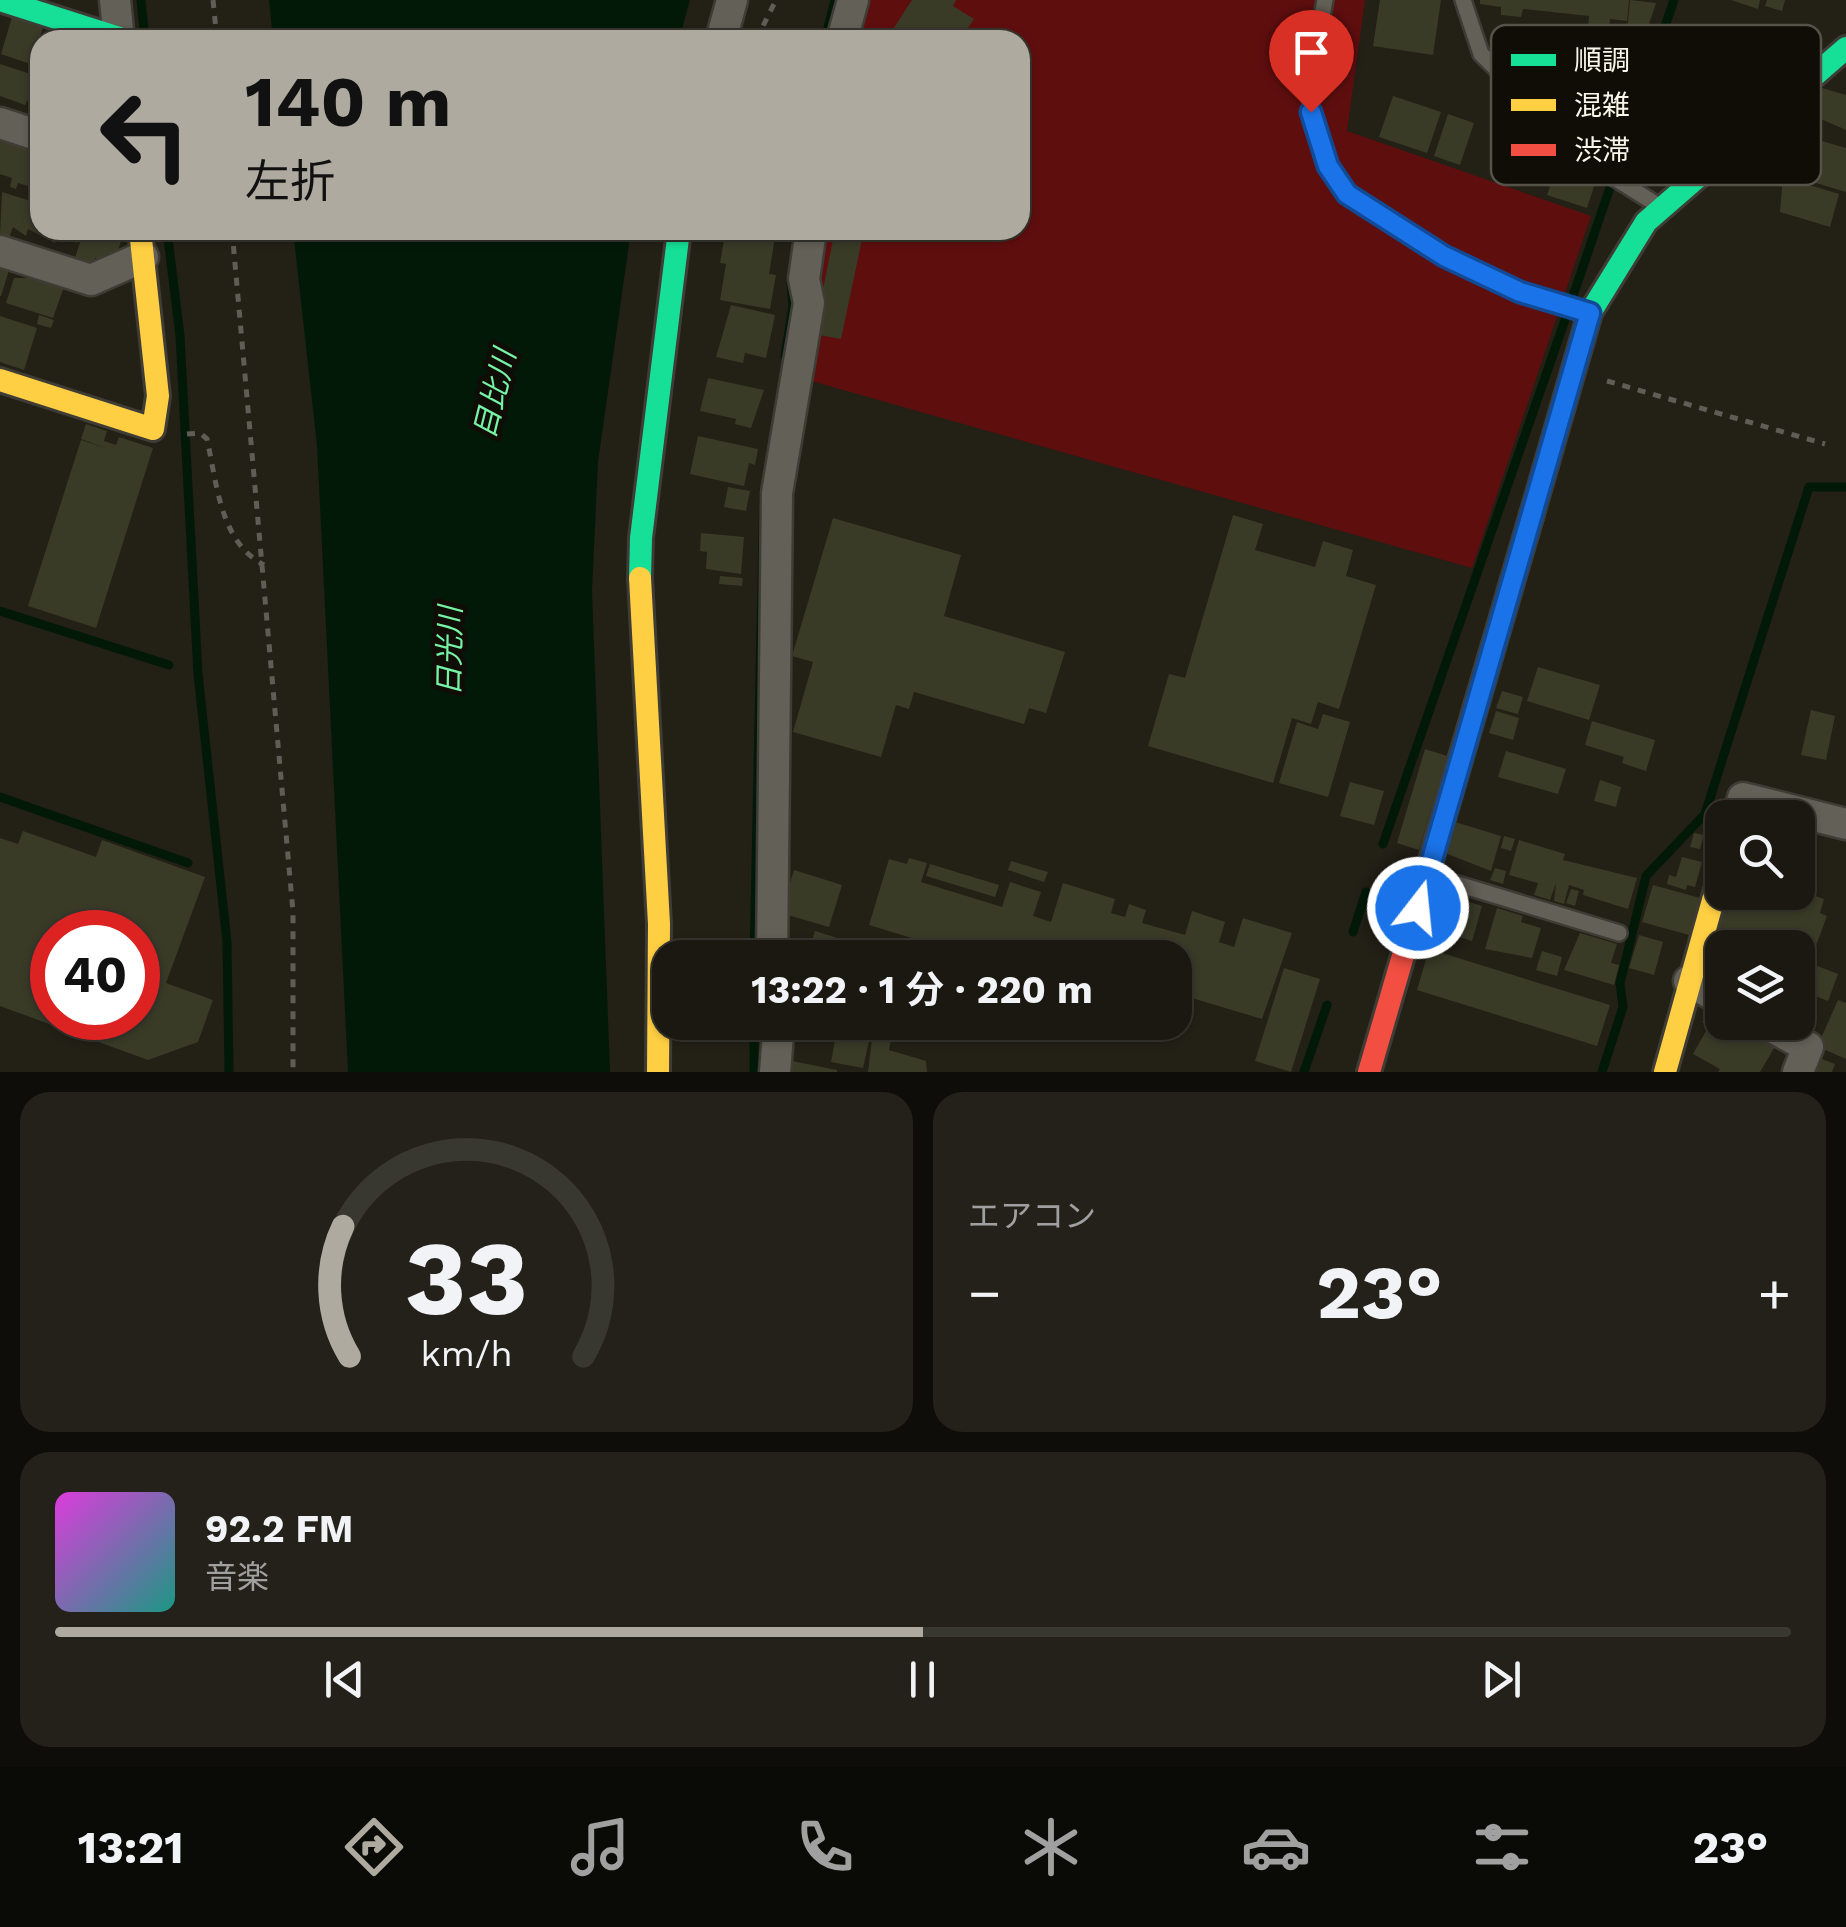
<!DOCTYPE html>
<html lang="ja">
<head>
<meta charset="utf-8">
<style>
  :root { --surface:#1a1810; --page:#232119; --text:#f1f3f6; --muted:#9fa09f; --line:#383730; --accent:#aeaa9f }
  body { margin:0; font-family:"Work Sans","Noto Sans JP",sans-serif; background:var(--page); color:var(--text); height:100vh; display:flex; flex-direction:column; font-size:38px; white-space:nowrap }
  * { box-sizing:border-box; margin:0 }
  p { font-size:32px; color:var(--muted) }
  .icon { flex:none; width:55px; height:55px; fill:none; stroke:currentColor; stroke-width:2; stroke-linecap:round; stroke-linejoin:round }
  .map { position:relative; height:1072px; overflow:hidden }
  .sheet { display:flex; flex-direction:column; gap:20px; padding:20px; background:#0e0d09; flex:1 }
  .sheet>* { flex:none }
  .top-card { position:absolute; left:30px; top:30px; width:1000px; height:210px; border-radius:30px; box-shadow:0 2px 8px #0004,0 0 0 2px var(--line); background:#aeaa9f; color:#111; overflow:hidden }
  .tools { position:absolute; left:1705px; top:800px; display:grid; gap:20px }
  .tools a { display:grid; place-items:center; width:110px; height:110px; border-radius:20px; background:var(--surface); box-shadow:0 2px 8px #0004,0 0 0 2px var(--line); font-size:50px }
  .speed { position:absolute; left:30px; top:910px; display:flex; gap:20px; font-size:50px; font-weight:700; text-align:center }
  .speed>* { display:grid; place-content:center; width:130px; height:130px; border-radius:50%; background:var(--surface); box-shadow:0 2px 8px #0004,0 0 0 2px var(--line); line-height:1 }
  .speed .limit { border:15px solid #d22; background:#fff; color:#111 }
  .pin { position:absolute; display:grid; place-items:center; width:85px; height:85px; color:#fff; margin:-102px -42px; border-radius:50% 50% 50% 0; rotate:-45deg; box-shadow:0 0 10px #0007 }
  .pin .icon { rotate:45deg }
  .me { position:absolute; width:110px; margin:-55px; rotate:16deg; stroke-linejoin:round; filter:drop-shadow(0 0 8px #0008) }
  .turn { display:flex; align-items:center; gap:35px; height:210px; padding:0 50px; font-size:45px }
  .turn .icon { width:130px; height:130px; stroke-width:2.5 }
  .turn b { display:block; font-size:70px; line-height:85px }
  .big { font-size:75px; font-weight:700; line-height:1.1 }
  .sheet .card { flex:1; display:flex; flex-direction:column; justify-content:center; gap:15px; min-width:0; padding:0 35px; border-radius:30px; background:var(--page) }
  .sheet .dial { align-items:center; gap:0 }
  .dial svg { height:260px; overflow:visible; fill:none; stroke:var(--line); stroke-width:7; stroke-linecap:round; text-anchor:middle }
  .dial text { fill:var(--text); stroke:none }
  .song { display:flex; align-items:center; gap:30px }
  .cover { width:120px; height:120px; border-radius:15px; background:linear-gradient(135deg,hsl(300 70% 55%),hsl(170 70% 35%)) }
  .played { height:10px; border-radius:5px; background:linear-gradient(90deg,var(--accent) 50%,var(--line) 50%) }
  .keys { display:flex; justify-content:space-around; direction:ltr }
  .heat { display:flex; justify-content:space-between; align-items:center; font-size:55px; direction:ltr }
  .sheet .tiles { flex:1; display:grid; gap:20px; grid-template-columns:1fr 1fr }
  .card:last-child { grid-column:span 2 }
  .trip { position:absolute; left:652px; top:940px; width:540px; height:100px; border-radius:30px; background:var(--surface); box-shadow:0 2px 8px #0004,0 0 0 2px var(--line); font-weight:700; line-height:100px; text-align:center }
  .tabs { display:flex; height:160px; justify-content:space-around; align-items:center; background:#0a0a06; color:var(--muted) }
  .tabs .icon { width:70px; height:70px }
  .tabs .selected { color:var(--accent) }
  .tabs b { font-size:45px; color:var(--text) }
  .map>svg:first-child { display:block }
  .green { fill:#5f0e0e }
  .water { fill:#031908 }
  .lines { fill:none; stroke-linecap:round; stroke-linejoin:round }
  .stream { stroke:#031908; stroke-width:9 }
  .building { fill:#393b27; fill-rule:evenodd }
  .lane-casing { stroke:#3f3c35; stroke-width:20 }
  .street-casing { stroke:#3f3c35; stroke-width:35 }
  .fast-casing { stroke:#3f3c35; stroke-width:28 }
  .slow-casing { stroke:#3f3c35; stroke-width:28 }
  .jam-casing { stroke:#3f3c35; stroke-width:28 }
  .path { stroke:#5f5d56; stroke-width:5; stroke-dasharray:8 8; stroke-linecap:butt }
  .lane { stroke:#636057; stroke-width:15 }
  .street { stroke:#636057; stroke-width:30 }
  .fast { stroke:#16e098; stroke-width:22 }
  .slow { stroke:#ffcf43; stroke-width:22 }
  .jam { stroke:#f24e42; stroke-width:22 }
  .route-casing { stroke:#114b97; stroke-width:25 }
  .route { stroke:#1a73e8; stroke-width:18 }
  .labels { text-anchor:middle; stroke-width:10; stroke-linejoin:round; paint-order:stroke }
  .water-label { font-size:30px; font-style:italic; fill:#76f3a5; stroke:#0f0d05 }
  .key { fill:#0f0d05; stroke:#555349; stroke-width:2.5 }
  .key-label { font-size:28px; fill:#f9f5e9 }
</style>
</head>
<body>
<div class="map">
<svg width="1846" height="1072" viewBox="0 0 1846 1072">
  <rect width="100%" height="100%" fill="#232016"/>
  <path class="green" d="M 860,0 L 1365,0 L 1347,131 L 1591,216 L 1472,568 L 801,378 L 817,230 L 1020,230 L 1020,40 L 849,40 Z"/>
  <g class="water">
    <path d="M 269,0 L 690,0 L 679,40 L 273,40 Z"/>
    <path d="M 293,230 L 631,230 L 598,462 L 592,591 L 610,1072 L 348,1072 L 317,445 Z"/>
  </g>
  <g class="lines">
    <g class="stream">
      <path d="M 141,0 L 145,40"/>
      <path d="M 825,40 L 835,0"/>
      <path d="M 167,230 L 180,336 L 198,674 L 227,942 L 229,1072"/>
      <path d="M 1574,293 L 1674,0"/>
      <path d="M 785,356 L 793,306 L 791,282"/>
      <path d="M 0,611 L 169,665"/>
      <path d="M 0,797 L 188,863"/>
      <path d="M 1383,844 L 1565,320"/>
      <path d="M 1353,932 L 1366,892"/>
      <path d="M 754,958 L 764,490"/>
      <path d="M 754,1072 L 754,1022"/>
      <path d="M 1304,1072 L 1327,1005"/>
      <path d="M 1602,1072 L 1623,1007 L 1620,983 L 1646,876 L 1705,814 L 1809,487 L 1846,487"/>
    </g>
  </g>
  <g class="building">
    <path d="M 912,0 L 956,0 L 953,6 L 974,19 L 960,40 L 886,40 Z"/>
    <path d="M 1380,0 L 1441,0 L 1433,55 L 1373,46 Z"/>
    <path d="M 1480,0 L 1629,0 L 1627,21 L 1610,19 L 1608,40 L 1587,38 L 1589,16 L 1523,9 L 1521,17 L 1501,15 L 1501,7 L 1480,4 Z"/>
    <path d="M 1630,0 L 1656,3 L 1611,137 L 1599,133 L 1619,74 L 1605,70 L 1613,27 L 1627,32 Z"/>
    <path d="M 1731,0 L 1760,0 L 1758,9 Z"/>
    <path d="M 1767,0 L 1785,0 L 1782,11 L 1765,6 Z"/>
    <path d="M 12,17 L 43,27 L 38,43 L 39,67 L 1,54 Z"/>
    <path d="M 0,64 L 40,77 L 25,105 L 0,96 Z"/>
    <path d="M 40,86 L 40,117 L 30,114 Z"/>
    <path d="M 1822,88 L 1846,95 L 1846,130 L 1814,116 Z"/>
    <path d="M 1393,96 L 1441,112 L 1427,153 L 1379,137 Z"/>
    <path d="M 1448,114 L 1474,123 L 1460,165 L 1434,156 Z"/>
    <path d="M 1776,128 L 1846,148 L 1846,192 L 1796,177 L 1800,163 L 1768,154 Z"/>
    <path d="M 0,136 L 40,149 L 40,197 L 29,193 L 31,187 L 18,183 L 16,189 L 10,187 L 12,178 L 0,174 Z"/>
    <path d="M 1557,167 L 1596,180 L 1587,208 L 1547,195 Z"/>
    <path d="M 1783,177 L 1839,194 L 1830,227 L 1780,212 Z"/>
    <path d="M 2,192 L 40,204 L 40,230 L 81,230 L 77,243 L 57,236 L 55,243 L 28,229 L 26,236 L 13,227 L 9,238 L 0,235 Z"/>
    <path d="M 84,230 L 125,230 L 116,256 L 107,253 L 104,261 L 95,258 L 92,264 L 75,258 Z"/>
    <path d="M 732,230 L 776,231 L 769,274 L 776,275 L 770,309 L 720,300 L 726,264 L 720,263 L 725,234 L 731,235 Z"/>
    <path d="M 835,230 L 864,230 L 841,339 L 814,334 Z"/>
    <path d="M 0,264 L 10,267 L 1,296 L 0,296 Z"/>
    <path d="M 31,273 L 65,284 L 53,318 L 6,303 L 14,278 L 29,278 Z"/>
    <path d="M 731,305 L 775,315 L 766,358 L 745,353 L 743,363 L 716,357 Z"/>
    <path d="M 39,315 L 54,320 L 51,328 L 37,324 Z"/>
    <path d="M 0,316 L 37,328 L 24,370 L 0,362 Z"/>
    <path d="M 708,378 L 764,390 L 751,428 L 735,424 L 736,419 L 700,411 Z"/>
    <path d="M 86,424 L 107,431 L 104,441 L 116,445 L 119,437 L 153,448 L 96,628 L 28,606 L 81,440 L 108,449 L 81,439 Z"/>
    <path d="M 698,436 L 758,449 L 755,465 L 749,463 L 744,486 L 690,474 Z"/>
    <path d="M 728,487 L 750,491 L 746,511 L 724,507 Z"/>
    <path d="M 1233,515 L 1263,524 L 1255,550 L 1315,567 L 1323,541 L 1353,550 L 1346,576 L 1376,585 L 1339,709 L 1318,702 L 1311,724 L 1292,718 L 1273,783 L 1148,746 L 1169,674 L 1185,678 Z"/>
    <path d="M 833,518 L 961,555 L 944,616 L 1065,652 L 1046,713 L 1029,708 L 1024,724 L 914,692 L 909,709 L 896,705 L 881,757 L 793,732 L 813,662 L 792,656 Z"/>
    <path d="M 701,533 L 744,537 L 741,574 L 706,569 L 707,552 L 700,551 Z"/>
    <path d="M 720,576 L 743,578 L 742,586 L 719,584 Z"/>
    <path d="M 1538,667 L 1600,685 L 1589,720 L 1527,701 Z"/>
    <path d="M 1502,691 L 1523,697 L 1518,714 L 1496,708 Z"/>
    <path d="M 1811,710 L 1835,716 L 1826,760 L 1801,755 Z"/>
    <path d="M 1496,711 L 1519,718 L 1513,740 L 1489,733 Z"/>
    <path d="M 1323,714 L 1350,722 L 1328,797 L 1279,783 L 1297,722 L 1318,729 Z"/>
    <path d="M 1592,721 L 1655,740 L 1646,771 L 1622,763 L 1624,757 L 1585,745 Z"/>
    <path d="M 1425,749 L 1447,756 L 1419,850 L 1397,843 Z"/>
    <path d="M 1506,751 L 1566,769 L 1558,794 L 1498,777 Z"/>
    <path d="M 1600,780 L 1621,787 L 1616,807 L 1594,801 Z"/>
    <path d="M 1350,782 L 1384,791 L 1374,825 L 1340,816 Z"/>
    <path d="M 1716,801 L 1729,805 L 1722,820 L 1711,817 Z"/>
    <path d="M 1455,822 L 1501,836 L 1491,871 L 1445,853 Z"/>
    <path d="M 23,831 L 96,857 L 102,840 L 205,877 L 166,983 L 213,1000 L 198,1042 L 148,1060 L 0,1006 L 0,838 L 18,844 ZM 52,932 L 138,932 L 138,1018 L 52,1018 Z"/>
    <path d="M 1694,833 L 1704,835 L 1700,849 L 1690,847 Z"/>
    <path d="M 1504,836 L 1515,839 L 1511,851 L 1501,848 Z"/>
    <path d="M 1519,840 L 1565,854 L 1563,860 L 1637,878 L 1628,909 L 1583,895 L 1584,890 L 1569,885 L 1564,904 L 1554,901 L 1556,883 L 1550,900 L 1534,895 L 1538,883 L 1509,875 Z"/>
    <path d="M 1682,857 L 1702,862 L 1695,887 L 1687,885 L 1686,890 L 1667,884 L 1669,875 L 1676,877 Z"/>
    <path d="M 909,858 L 927,863 L 921,882 L 1002,907 L 1010,882 L 1041,892 L 1033,916 L 1051,922 L 1063,883 L 1115,899 L 1111,913 L 1125,917 L 1129,904 L 1146,910 L 1142,923 L 1185,935 L 1192,911 L 1225,922 L 1219,942 L 1234,947 L 1243,918 L 1292,933 L 1262,1019 L 1175,993 L 1175,958 L 1061,958 L 1040,951 L 1038,958 L 977,958 L 869,925 L 889,859 L 907,864 Z"/>
    <path d="M 1011,861 L 1048,872 L 1044,882 L 1008,870 Z"/>
    <path d="M 930,864 L 999,885 L 995,897 L 926,876 Z"/>
    <path d="M 1495,868 L 1506,871 L 1503,884 L 1490,880 Z"/>
    <path d="M 794,870 L 842,885 L 829,927 L 781,913 Z"/>
    <path d="M 1653,885 L 1700,898 L 1689,935 L 1642,922 Z"/>
    <path d="M 1571,889 L 1579,891 L 1575,906 L 1566,903 Z"/>
    <path d="M 1799,890 L 1824,899 L 1820,913 L 1827,916 L 1805,976 L 1798,973 L 1798,948 L 1771,948 L 1742,937 L 1739,943 L 1713,934 L 1728,892 L 1783,892 L 1797,897 Z"/>
    <path d="M 1446,895 L 1482,906 L 1472,941 L 1436,930 L 1437,925 L 1426,921 L 1432,899 L 1444,903 Z"/>
    <path d="M 1497,908 L 1523,916 L 1521,922 L 1541,928 L 1532,958 L 1485,949 Z"/>
    <path d="M 815,931 L 879,951 L 877,958 L 807,958 Z"/>
    <path d="M 1580,933 L 1617,944 L 1611,963 L 1619,965 L 1614,985 L 1564,970 Z"/>
    <path d="M 1639,935 L 1663,942 L 1654,975 L 1629,968 Z"/>
    <path d="M 1429,949 L 1610,1005 L 1597,1046 L 1417,990 Z"/>
    <path d="M 1542,951 L 1562,957 L 1557,976 L 1536,970 Z"/>
    <path d="M 1812,964 L 1838,974 L 1828,1001 L 1802,991 Z"/>
    <path d="M 1284,968 L 1320,979 L 1291,1072 L 1255,1061 Z"/>
    <path d="M 1838,1000 L 1846,1003 L 1846,1059 L 1823,1049 L 1820,1056 L 1814,1054 Z"/>
    <path d="M 1709,1011 L 1722,1022 L 1747,1032 L 1749,1027 L 1777,1043 L 1760,1072 L 1718,1072 L 1720,1069 L 1693,1054 L 1709,1026 L 1702,1022 Z"/>
    <path d="M 1800,1018 L 1815,1024 L 1808,1039 L 1794,1032 Z"/>
    <path d="M 693,1022 L 732,1022 L 731,1028 L 693,1025 Z"/>
    <path d="M 838,1025 L 871,1032 L 863,1068 L 831,1062 Z"/>
    <path d="M 873,1031 L 892,1035 L 889,1050 L 926,1061 L 927,1072 L 868,1072 Z"/>
    <path d="M 1812,1055 L 1835,1064 L 1832,1072 L 1805,1072 Z"/>
    <path d="M 792,1061 L 837,1070 L 837,1072 L 790,1072 Z"/>
  </g>
  <g class="lines">
    <g class="lane-casing">
      <g id="lane">
        <path d="M 1325,0 L 1311,78 L 1311,112 L 1329,167 L 1347,194 L 1444,256 L 1520,292 L 1586,312"/>
        <path d="M 1463,0 L 1481,54 L 1600,169 L 1659,206"/>
        <path d="M 1428,875 L 1619,933"/>
      </g>
    </g>
    <g class="street-casing">
      <g id="street">
        <path d="M 115,0 L 119,40"/>
        <path d="M 721,40 L 732,0"/>
        <path d="M 842,40 L 853,0"/>
        <path d="M 0,123 L 40,136"/>
        <path d="M 0,251 L 91,280 L 143,257"/>
        <path d="M 1737,818 L 1743,798 L 1846,824"/>
        <path d="M 772,958 L 777,493 L 809,303 L 804,279 L 811,230"/>
        <path d="M 1689,981 L 1722,1000"/>
        <path d="M 1763,1022 L 1808,1047 L 1798,1072"/>
        <path d="M 775,1072 L 779,1022"/>
      </g>
    </g>
    <g class="fast-casing">
      <g id="fast">
        <path d="M 0,0 L 119,38"/>
        <path d="M 1532,514 L 1590,313 L 1646,222 L 1846,48"/>
        <path d="M 640,578 L 641,538 L 679,230"/>
      </g>
    </g>
    <g class="slow-casing">
      <g id="slow">
        <path d="M 0,380 L 153,429 L 158,396 L 140,230"/>
        <path d="M 640,578 L 659,924 L 658,1072"/>
        <path d="M 1665,1072 L 1722,868"/>
      </g>
    </g>
    <g class="jam-casing">
      <path id="jam" d="M 1369,1072 L 1532,514"/>
    </g>
    <g class="path">
      <path d="M 213,0 L 217,40"/>
      <path d="M 756,40 L 776,0"/>
      <path d="M 232,230 L 293,912 L 293,1072"/>
      <path d="M 1607,381 L 1825,444"/>
      <path d="M 187,434 L 200,433 L 207,439 C 217,484 220,542 264,565"/>
    </g>
    <use href="#lane" class="lane"/>
    <use href="#street" class="street"/>
    <use href="#fast" class="fast"/>
    <use href="#slow" class="slow"/>
    <use href="#jam" class="jam"/>
  </g>
  <g class="lines">
    <g class="route-casing">
      <path id="route" d="M 1311,112 L 1328,166 L 1347,194 L 1444,256 L 1520,292 L 1590,313 L 1418,908"/>
    </g>
    <use href="#route" class="route"/>
  </g>
  <g class="labels">
    <g class="water-label">
      <text transform="translate(495 394) rotate(-76)" y="10">目比川</text>
      <text transform="translate(450 651) rotate(-89)" y="10">日光川</text>
    </g>
  </g>
  <rect x="1491" y="25" width="330" height="160" rx="15" class="key"/>
  <rect x="1511" y="54" width="45" height="12" fill="#16e098"/>
  <rect x="1511" y="99" width="45" height="12" fill="#ffcf43"/>
  <rect x="1511" y="144" width="45" height="12" fill="#f24e42"/>
  <g class="key-label">
    <text x="1574" y="70">順調</text>
    <text x="1574" y="115">混雑</text>
    <text x="1574" y="160">渋滞</text>
  </g>
</svg>
<div class="tools">
<a><svg class="icon" aria-label="search" viewBox="0 0 24 24"><circle cx="10" cy="10" r="6"/><path d="M15 15l6 6"/></svg></a>
<a><svg class="icon" aria-label="layers" viewBox="0 0 24 24"><path d="M12 4l9 5-9 5-9-5zM3 14l9 5 9-5"/></svg></a>
</div>
<div class="speed"><div class="limit">40</div></div>
<div class="pin" style="left:1311px;top:112px;background:#d93025"><svg class="icon" aria-label="arrive" viewBox="0 0 24 24"><path d="M6 21V4h12l-3 4 3 4H6"/></svg></div>
<svg class="me" style="left:1418px;top:908px" viewBox="-20 -20 40 40"><circle r="17" fill="#1a73e8" stroke="#fff" stroke-width="3"/><path d="M0-11L8 9 0 5-8 9z" fill="#fff"/></svg>
<div class="trip">13:22 · 1 分 · 220 m</div>
<div class="top-card">
<div class="turn"><svg class="icon" aria-label="left" viewBox="0 0 24 24"><path d="M17 20v-9H6M10 6l-5 5 5 5"/></svg><div><b>140 m</b>左折</div></div>
</div>
</div>
<section class="sheet">
<div class="tiles">
<div class="card dial"><svg viewBox="0 0 100 80">
<path d="M14 69A42 42 0 1 1 86 69"/>
<path d="M14 69A42 42 0 0 1 12 29" stroke="#aeaa9f"/>
<text x="50" y="56" font-size="32" font-weight="700">33</text>
<text x="50" y="72" font-size="11">km/h</text>
</svg></div>
<div class="card"><p>エアコン</p>
<div class="heat"><a>−</a><b class="big">23°</b><a>+</a></div>
</div>
<div class="card">
<div class="song"><i class="cover"></i><div><b>92.2 FM</b><p>音楽</p></div></div>
<div class="played"></div>
<div class="keys"><svg class="icon" aria-label="previous" viewBox="0 0 24 24"><path d="M18 5L8 12l10 7zM5 5v14"/></svg><svg class="icon" aria-label="pause" viewBox="0 0 24 24"><path d="M8 5v14M16 5v14"/></svg><svg class="icon" aria-label="next" viewBox="0 0 24 24"><path d="M6 5l10 7-10 7zM19 5v14"/></svg></div>
</div>
</div>
</section>
<nav class="tabs">
<b>13:21</b>
<svg class="icon selected" aria-label="directions" viewBox="0 0 24 24"><path d="M12 3l9 9-9 9-9-9zM9 14v-3h6M13 9l2 2-2 2"/></svg>
<svg class="icon" aria-label="music" viewBox="0 0 24 24"><path d="M9 18V5l10-2v13"/><circle cx="6" cy="18" r="3"/><circle cx="16" cy="16" r="3"/></svg>
<svg class="icon" aria-label="phone" viewBox="0 0 24 24"><path d="M5 4h4l2 5-3 2q2 4 5 5l2-3 5 2v4C11 20 4 13 5 4z"/></svg>
<svg class="icon" aria-label="climate" viewBox="0 0 24 24"><path d="M12 3v18M4 7l16 10M4 17L20 7"/></svg>
<svg class="icon" aria-label="car" viewBox="0 0 24 24"><path d="M5 17H2v-5l4-1 3-4h7l3 4 3 1v5h-3M9 17h6M6 11h13"/><circle cx="7" cy="17" r="2"/><circle cx="17" cy="17" r="2"/></svg>
<svg class="icon" aria-label="filters" viewBox="0 0 24 24"><path d="M4 7h16M4 17h16"/><circle cx="9" cy="7" r="2"/><circle cx="15" cy="17" r="2"/></svg>
<b>23°</b>
</nav>
</body>
</html>
